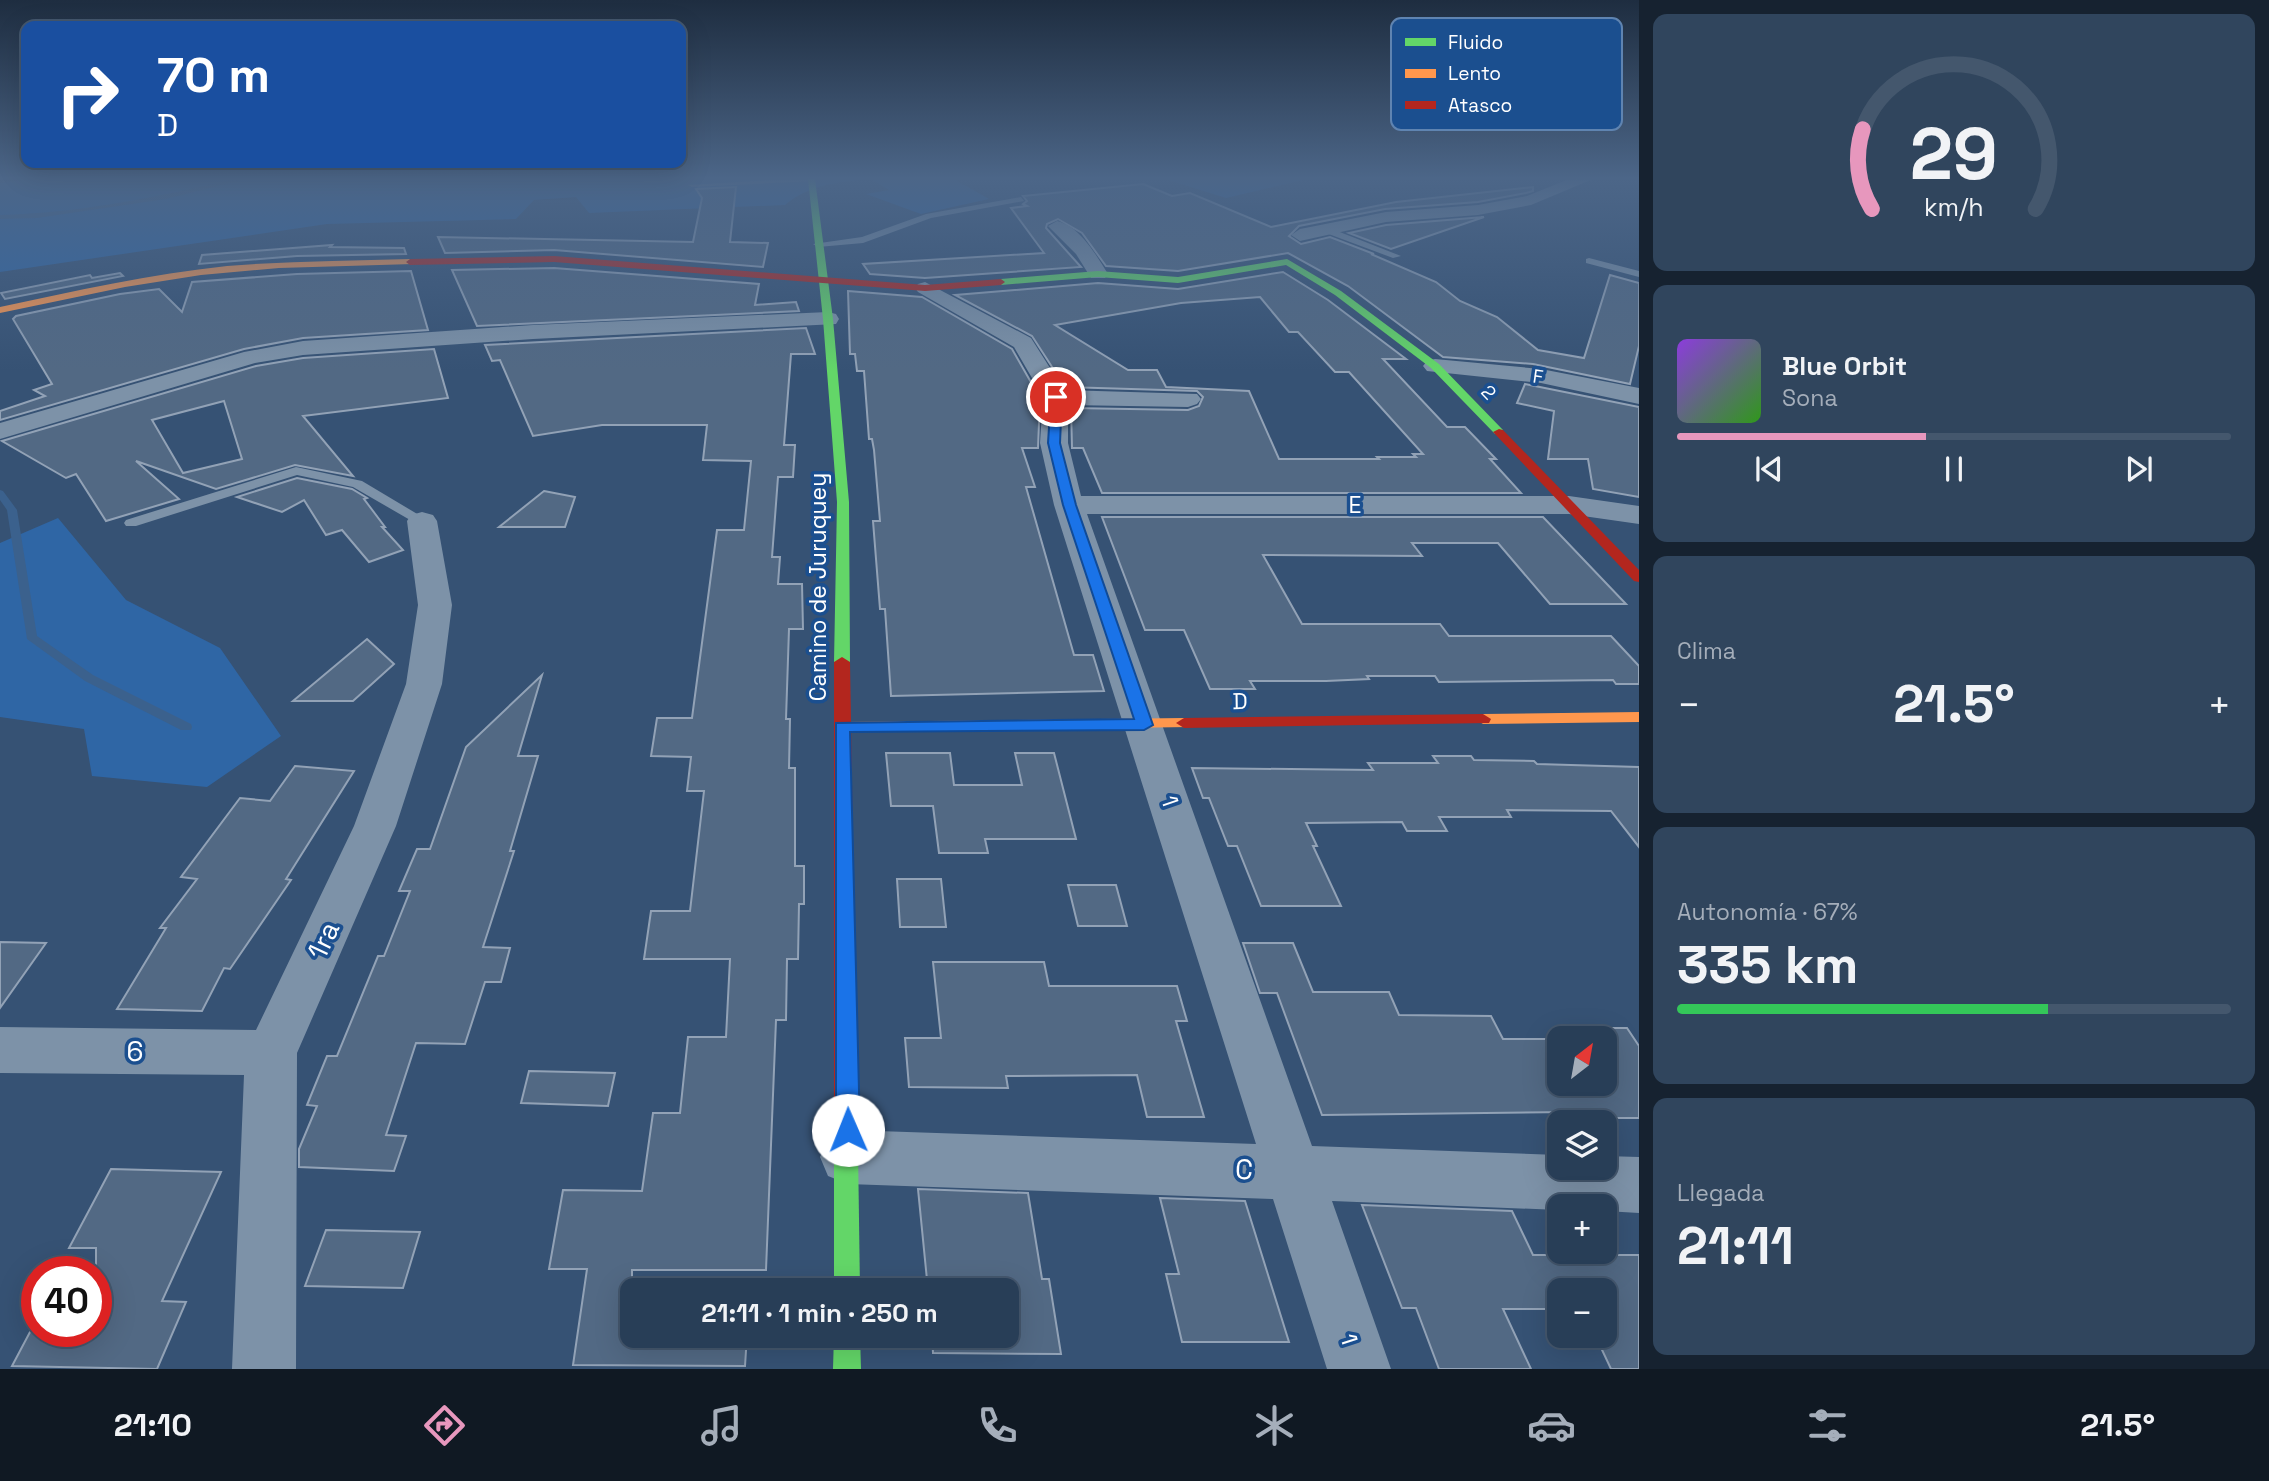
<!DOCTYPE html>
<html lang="es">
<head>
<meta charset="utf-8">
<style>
  :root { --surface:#283e57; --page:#30455d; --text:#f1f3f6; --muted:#a5aeba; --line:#44576d; --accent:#e797bd }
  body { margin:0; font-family:"Space Grotesk",sans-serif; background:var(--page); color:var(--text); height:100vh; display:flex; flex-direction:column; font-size:26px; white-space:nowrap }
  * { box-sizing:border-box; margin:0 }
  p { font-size:23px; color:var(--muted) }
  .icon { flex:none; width:38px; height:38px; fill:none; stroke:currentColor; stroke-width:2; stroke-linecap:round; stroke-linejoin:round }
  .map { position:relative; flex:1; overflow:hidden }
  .side { display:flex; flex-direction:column; gap:14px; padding:14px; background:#162230; width:630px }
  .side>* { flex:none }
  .top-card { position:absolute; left:21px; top:21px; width:665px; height:147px; border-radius:14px; box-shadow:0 7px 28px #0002,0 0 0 2px var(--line); background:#1a4fa0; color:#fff; overflow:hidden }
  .needle { width:46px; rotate:31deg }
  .buttons { position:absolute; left:1547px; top:1026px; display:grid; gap:14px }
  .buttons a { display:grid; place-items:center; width:70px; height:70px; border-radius:14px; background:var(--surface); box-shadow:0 7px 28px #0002,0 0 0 2px var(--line); font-size:35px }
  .speed { position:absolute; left:21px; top:1256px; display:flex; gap:14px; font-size:35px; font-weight:700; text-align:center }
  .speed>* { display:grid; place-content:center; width:91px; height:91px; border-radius:50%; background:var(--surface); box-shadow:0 7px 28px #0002,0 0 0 2px var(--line); line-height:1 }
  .speed .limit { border:10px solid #d22; background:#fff; color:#111 }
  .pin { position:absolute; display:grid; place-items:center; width:60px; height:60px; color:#fff; margin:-30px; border:4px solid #fff; border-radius:50%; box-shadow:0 2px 7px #0007 }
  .me { position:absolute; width:77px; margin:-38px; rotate:359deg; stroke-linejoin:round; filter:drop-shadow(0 0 5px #0008) }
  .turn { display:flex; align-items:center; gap:24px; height:147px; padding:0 21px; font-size:32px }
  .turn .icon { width:91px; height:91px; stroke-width:2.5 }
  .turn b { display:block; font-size:49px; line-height:60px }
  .big { font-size:52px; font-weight:800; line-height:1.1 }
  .side .card { flex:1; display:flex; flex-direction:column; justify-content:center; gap:10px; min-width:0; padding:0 24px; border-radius:14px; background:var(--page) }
  .side .dial { align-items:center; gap:0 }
  .dial svg { height:182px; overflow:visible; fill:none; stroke:var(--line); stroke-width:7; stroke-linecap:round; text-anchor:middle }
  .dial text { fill:var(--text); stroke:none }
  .song { display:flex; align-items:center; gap:21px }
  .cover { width:84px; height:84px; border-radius:10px; background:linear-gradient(135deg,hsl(270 70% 55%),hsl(110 70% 35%)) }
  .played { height:7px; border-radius:4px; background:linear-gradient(90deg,var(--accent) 45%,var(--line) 45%) }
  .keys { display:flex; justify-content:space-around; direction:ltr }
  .heat { display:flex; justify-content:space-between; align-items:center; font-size:38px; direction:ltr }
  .charge { height:10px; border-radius:5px; background:linear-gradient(90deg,#34c759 67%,var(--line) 0) }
  .trip { position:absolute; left:620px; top:1278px; width:399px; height:70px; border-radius:14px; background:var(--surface); box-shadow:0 7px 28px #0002,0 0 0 2px var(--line); font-weight:800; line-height:70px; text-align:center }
  .tab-bar { display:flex; height:112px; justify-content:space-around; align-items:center; background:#101923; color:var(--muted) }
  .tab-bar .icon { width:49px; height:49px }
  .tab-bar .on { color:var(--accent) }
  .tab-bar b { font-size:32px; color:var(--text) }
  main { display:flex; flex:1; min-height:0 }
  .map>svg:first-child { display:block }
  .green { fill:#2f66a5 }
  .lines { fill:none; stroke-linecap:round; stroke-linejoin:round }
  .stream { fill:#3b618d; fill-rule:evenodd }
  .building { fill:#526984; stroke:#92a2b6; stroke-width:2; fill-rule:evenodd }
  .lane { fill:#7d92a8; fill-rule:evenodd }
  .street { fill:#7d92a8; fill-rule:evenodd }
  .fast { fill:#63d668; fill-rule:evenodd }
  .slow { fill:#ff974d; fill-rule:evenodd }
  .jam { fill:#b3261e; fill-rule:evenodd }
  .route { fill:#1a73e8; stroke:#114b97; stroke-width:2 }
  .labels { text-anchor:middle; stroke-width:7; stroke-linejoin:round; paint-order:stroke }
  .far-street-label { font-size:19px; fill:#fff; stroke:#1b4f8f }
  .street-label { font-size:23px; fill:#fff; stroke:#1b4f8f }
  .near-street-label { font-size:28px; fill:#fff; stroke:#1b4f8f }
  .key { fill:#1b4f8f; stroke:#5f84b1; stroke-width:2 }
  .key-label { font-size:19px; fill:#fff }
</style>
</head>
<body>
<main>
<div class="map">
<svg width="1639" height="1369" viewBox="0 0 1639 1369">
  <rect width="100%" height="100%" fill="#365274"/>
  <g class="green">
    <path d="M 33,179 L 865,179 C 834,183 809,185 785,205 L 589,213 L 576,197 L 534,200 L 516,219 L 327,224 L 0,272 L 0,183 Z"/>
    <path d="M 871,179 L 954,179 L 989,199 L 921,214 L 866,194 L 889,190 Z"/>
    <path d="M 1165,179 L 1308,179 L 1226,198 Z"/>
    <path d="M 58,518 L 126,600 L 220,648 L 281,736 L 207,787 L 92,776 L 84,729 L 0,717 L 0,543 Z"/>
  </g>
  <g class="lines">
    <g class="stream">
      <path d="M 234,179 L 246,179 L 166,199 L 37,218 L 0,219 L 0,215 C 79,213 158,197 234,179 Z"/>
      <path d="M 0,490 L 3,491 L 17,510 L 37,636 L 93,675 L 191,724 L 192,727 L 191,730 L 181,730 L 85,681 L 27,639 L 7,510 L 0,500 Z"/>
    </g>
  </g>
  <g class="building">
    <path d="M 1143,184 L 1172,196 L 1190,193 L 1271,227 L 1396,202 L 1533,187 L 1533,191 L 1526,193 L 1478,202 L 1385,209 L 1299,226 L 1289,236 L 1301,244 L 1330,237 L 1374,254 L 1371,254 L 1436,282 L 1460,301 L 1497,317 L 1538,350 L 1584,358 L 1610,275 L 1639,283 L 1639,346 L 1630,384 L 1533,364 L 1443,357 L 1348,286 L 1288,253 L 1178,271 L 1106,266 L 1082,233 L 1058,219 L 1047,224 L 1046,228 L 1081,267 L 925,278 L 870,274 L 863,264 L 1044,253 L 1011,208 L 1027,206 L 1023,204 L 1027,201 L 1023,196 Z"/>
    <path d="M 736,187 L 730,242 L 768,243 L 763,267 L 554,250 L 445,253 L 438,237 L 693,242 L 702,198 L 696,189 Z"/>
    <path d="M 1484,217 L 1391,249 L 1349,233 L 1386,225 Z"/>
    <path d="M 332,245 L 330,247 L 404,248 L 406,254 L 297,256 L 199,264 L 202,255 Z"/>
    <path d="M 554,268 L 759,284 L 755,305 L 796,302 L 799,311 L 477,326 L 452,270 Z"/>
    <path d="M 411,271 L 428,330 L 303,338 L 244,349 L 0,420 L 0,411 L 45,396 L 34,390 L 52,384 L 13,319 L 16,316 L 120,294 L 159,289 L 182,312 L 192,282 L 297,274 Z"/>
    <path d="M 1283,272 L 1328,300 L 1406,359 L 1383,359 L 1447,427 L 1465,427 L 1496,459 L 1490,459 L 1521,493 L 1102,493 L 1083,448 L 1072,448 L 1071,408 L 1188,410 L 1199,406 L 1203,397 L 1197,391 L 1065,387 L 1032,336 L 955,295 L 1098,283 L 1178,289 ZM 1260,297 L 1289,332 L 1298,332 L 1335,372 L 1349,372 L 1423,454 L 1413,454 L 1416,457 L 1377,457 L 1379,459 L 1279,459 L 1249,391 L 1166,387 L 1157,370 L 1128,370 L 1055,325 L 1181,303 Z"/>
    <path d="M 120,273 L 123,276 L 5,299 L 1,293 L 90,275 L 92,278 Z"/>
    <path d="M 848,291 L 922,297 L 1012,349 L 1040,398 L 1038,448 L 1022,448 L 1035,487 L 1026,487 L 1074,655 L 1093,655 L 1104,691 L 891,696 L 885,609 L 880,609 L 873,521 L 880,521 L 874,450 L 872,439 L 869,439 L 864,371 L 857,371 L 855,354 L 850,354 Z"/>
    <path d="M 806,328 L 815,354 L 791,354 L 784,445 L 795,445 L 793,477 L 778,477 L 772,557 L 780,557 L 778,584 L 802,584 L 803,629 L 789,629 L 786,719 L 790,719 L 789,768 L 795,768 L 795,866 L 804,866 L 804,904 L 799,904 L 798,959 L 787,959 L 786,1020 L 776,1020 L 766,1270 L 632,1270 L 632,1335 L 747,1335 L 745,1366 L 573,1365 L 587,1269 L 549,1269 L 563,1190 L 642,1191 L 653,1113 L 680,1113 L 688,1037 L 726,1037 L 730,959 L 644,959 L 651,911 L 690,911 L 704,791 L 687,791 L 691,757 L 651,756 L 657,718 L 692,718 L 717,530 L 744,530 L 751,461 L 703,460 L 707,425 L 602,425 L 533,436 L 500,360 L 492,361 L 485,345 Z"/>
    <path d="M 434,349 L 448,398 L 303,416 L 353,476 L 295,465 L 216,489 L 136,461 L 179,499 L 106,521 L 76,474 L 66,478 L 2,441 L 256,366 L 303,358 ZM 224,401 L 242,459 L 183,473 L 152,420 Z"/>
    <path d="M 1525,384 L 1639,407 L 1639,497 L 1593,489 L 1588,459 L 1548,459 L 1554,411 L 1517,403 Z"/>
    <path d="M 297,478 L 352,489 L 367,498 L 364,499 L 385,527 L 382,527 L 403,550 L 369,562 L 342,530 L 326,535 L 304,500 L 282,512 L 237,497 Z"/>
    <path d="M 544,491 L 575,497 L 565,527 L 499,527 Z"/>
    <path d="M 1102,517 L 1543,517 L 1626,604 L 1550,604 L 1498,543 L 1412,543 L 1422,556 L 1263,555 L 1302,624 L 1440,624 L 1449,636 L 1611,636 L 1639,666 L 1639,684 L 1616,684 L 1613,680 L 1439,682 L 1435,676 L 1367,676 L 1369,679 L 1326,681 L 1250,681 L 1255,689 L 1210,689 L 1184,630 L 1145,630 Z"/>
    <path d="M 367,639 L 394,664 L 353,701 L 293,701 Z"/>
    <path d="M 542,675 L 518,756 L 538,756 L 510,851 L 514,851 L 483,947 L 510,948 L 501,982 L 485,982 L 465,1044 L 416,1043 L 386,1135 L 406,1136 L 394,1171 L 299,1167 L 299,1149 L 317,1106 L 307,1105 L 327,1056 L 337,1056 L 378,956 L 384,956 L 410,891 L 399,891 L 417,849 L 430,849 L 466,747 Z"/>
    <path d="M 886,753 L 950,753 L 954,785 L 1022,785 L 1015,753 L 1054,753 L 1076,839 L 985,839 L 988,853 L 939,853 L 933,806 L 891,806 Z"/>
    <path d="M 1433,756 L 1471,756 L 1474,760 L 1534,761 L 1537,764 L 1639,767 L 1639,847 L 1611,811 L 1507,810 L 1511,817 L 1439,817 L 1447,831 L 1407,831 L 1402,822 L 1306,823 L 1317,846 L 1313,846 L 1341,906 L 1261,906 L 1237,846 L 1228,846 L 1209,798 L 1203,798 L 1192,768 L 1373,770 L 1368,763 L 1438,763 Z"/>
    <path d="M 295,766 L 354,771 L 286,879 L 291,880 L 230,969 L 224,968 L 202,1011 L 117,1009 L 166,928 L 160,928 L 197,879 L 181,877 L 240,798 L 270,801 Z"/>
    <path d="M 897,879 L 941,879 L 946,927 L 900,927 Z"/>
    <path d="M 1068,885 L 1116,885 L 1127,926 L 1078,926 Z"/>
    <path d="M 0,942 L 46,943 L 0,1008 Z"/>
    <path d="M 1243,943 L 1293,943 L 1313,992 L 1389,992 L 1399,1015 L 1491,1016 L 1503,1039 L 1559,1039 L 1559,1083 L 1605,1083 L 1605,1038 L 1591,1038 L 1584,1028 L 1627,1028 L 1639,1046 L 1639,1118 L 1572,1118 L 1569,1112 L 1322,1115 L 1277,993 L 1260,993 Z"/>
    <path d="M 933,962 L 1044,962 L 1049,986 L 1177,986 L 1187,1021 L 1176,1021 L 1204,1117 L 1147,1117 L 1137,1075 L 1006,1076 L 1008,1088 L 909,1087 L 905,1038 L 941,1038 Z"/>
    <path d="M 529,1071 L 615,1073 L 608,1106 L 521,1103 Z"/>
    <path d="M 111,1169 L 221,1172 L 162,1301 L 186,1302 L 157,1369 L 12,1366 L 30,1332 L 96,1332 L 96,1248 L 69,1248 Z"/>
    <path d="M 918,1189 L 1028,1193 L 1042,1279 L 1049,1279 L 1061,1354 L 933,1353 L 932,1335 L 1006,1335 L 1006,1290 L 928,1290 Z"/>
    <path d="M 1160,1198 L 1245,1201 L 1289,1342 L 1182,1342 L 1166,1274 L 1179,1274 Z"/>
    <path d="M 1362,1205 L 1512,1211 L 1533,1255 L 1639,1255 L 1639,1369 L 1611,1369 L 1595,1335 L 1605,1335 L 1605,1290 L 1559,1290 L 1559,1309 L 1503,1309 L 1531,1369 L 1439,1369 L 1416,1308 L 1402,1308 Z"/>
    <path d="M 326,1230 L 420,1232 L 403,1288 L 305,1286 Z"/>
  </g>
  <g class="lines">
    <g class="lane">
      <path d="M 790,179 L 815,181 L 692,187 L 688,185 Z"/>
      <path d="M 1021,197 L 1024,201 L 931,218 L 863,243 L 818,247 L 813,244 L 862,237 L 926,214 Z"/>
      <path d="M 1326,229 L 1332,229 L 1401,256 L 1393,258 L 1326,233 Z"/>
      <path d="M 1589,258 L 1639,271 L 1639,277 L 1586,263 L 1586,259 Z"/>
      <path d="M 296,467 L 362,481 L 429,521 L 427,524 L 417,524 L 353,487 L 297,475 L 136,526 L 126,526 L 124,523 L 126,520 Z"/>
    </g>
    <g class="street">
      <path d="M 1569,179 L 1593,179 L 1531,205 L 1478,215 L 1386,222 L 1300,241 L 1291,235 L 1300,229 L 1386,212 L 1478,205 L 1527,196 Z"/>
      <path d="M 1057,221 C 1080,226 1096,255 1108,274 L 1105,278 L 1091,278 L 1076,254 L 1048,226 Z"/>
      <path d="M 925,282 L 1031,338 L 1064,390 L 1197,394 L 1201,399 L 1197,404 L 1188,407 L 1068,405 L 1068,443 L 1081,496 L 1569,496 L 1639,506 L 1639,524 L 1569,514 L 1087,514 L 1312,1146 L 1559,1155 L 1559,1167 L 1605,1167 L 1605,1156 L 1639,1157 L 1639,1213 L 1605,1211 L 1605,1206 L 1559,1206 L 1559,1210 L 1332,1201 L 1391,1369 L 1327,1369 L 1273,1199 L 848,1184 L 828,1176 L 820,1157 L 828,1138 L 848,1130 L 1256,1144 L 1054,505 L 1040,443 L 1043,397 L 1014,347 L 918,292 L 915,288 L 918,284 Z"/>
      <path d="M 828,312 L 836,314 L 839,319 L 836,324 L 533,339 L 303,355 L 255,363 L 0,439 L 0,423 L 244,352 L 303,341 L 533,325 Z"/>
      <path d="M 1435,359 L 1541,369 L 1639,388 L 1639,404 L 1541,383 L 1427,371 L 1423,366 L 1427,361 Z"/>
      <path d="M 422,512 L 433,515 L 437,521 L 452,605 L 442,684 L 396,826 L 297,1053 L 296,1369 L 232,1369 L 244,1075 L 0,1073 L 0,1027 L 256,1030 L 354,826 L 406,684 L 418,605 L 407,521 L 411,515 Z"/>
    </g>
    <g class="fast">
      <path d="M 808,179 L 815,179 L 833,319 L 849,502 L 850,662 L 842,667 L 834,662 L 837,502 L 823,319 Z"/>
      <path d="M 1287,259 L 1341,291 L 1439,364 L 1503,430 L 1503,434 L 1495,434 L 1431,368 L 1335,295 L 1286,265 L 1178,283 L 1098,277 L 1001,285 L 997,282 L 1001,279 L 1098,271 L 1178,277 Z"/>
      <path d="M 846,1138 L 854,1141 L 858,1149 L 860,1290 L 834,1290 L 834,1149 L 838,1141 Z"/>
      <path d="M 834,1335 L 860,1335 L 861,1369 L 833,1369 Z"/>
    </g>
    <g class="slow">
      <path d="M 410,259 L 413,260 L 413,264 L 279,268 L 201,275 L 125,287 L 0,313 L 0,307 C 75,291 151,274 227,266 C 288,261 349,261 410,259 Z"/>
      <path d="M 1639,712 L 1639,722 L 1483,724 L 1475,719 L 1483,714 Z"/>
      <path d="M 1184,718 L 1192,723 L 1190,727 L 842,732 L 834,727 L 842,722 Z"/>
    </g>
    <g class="jam">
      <path d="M 554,256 L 925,285 L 1001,279 L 1005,282 L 1001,285 L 925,291 L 554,262 L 410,265 L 406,262 L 410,259 Z"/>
      <path d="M 1499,429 L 1503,430 L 1639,570 L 1639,582 L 1634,581 L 1495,434 L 1493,432 Z"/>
      <path d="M 842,657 L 850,662 L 858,1149 L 854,1157 L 846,1160 L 838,1157 L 834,1149 L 834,662 Z"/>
      <path d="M 1483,714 L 1491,719 L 1489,723 L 1184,728 L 1176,723 L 1184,718 Z"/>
    </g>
  </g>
  <linearGradient id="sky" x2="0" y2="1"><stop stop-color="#1e2d40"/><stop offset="0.48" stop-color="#4c6688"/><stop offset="1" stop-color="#4c6688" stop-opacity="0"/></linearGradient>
  <rect width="1639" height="371" fill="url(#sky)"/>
  <path class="route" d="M 1056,393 L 1062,397 L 1060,443 L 1076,505 L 1153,725 L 1144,730 L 850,732 L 860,1130 L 856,1138 L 848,1141 L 839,1138 L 836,1130 L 836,723 L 1134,719 L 1063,505 L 1048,443 L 1051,397 Z"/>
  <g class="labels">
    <g class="far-street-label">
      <text transform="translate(1538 376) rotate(8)" y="7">F</text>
      <text transform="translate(1489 392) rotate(46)" y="7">2</text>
    </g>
    <g class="street-label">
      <text x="1355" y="513">E</text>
      <text transform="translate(818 587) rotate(-90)" y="8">Camino de Juruquey</text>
      <text transform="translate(1240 701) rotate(-1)" y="8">D</text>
      <text transform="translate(1170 801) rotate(71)" y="8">1</text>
      <text transform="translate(1349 1339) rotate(72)" y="8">1</text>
    </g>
    <g class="near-street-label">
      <text transform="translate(323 940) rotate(-65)" y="10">1ra</text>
      <text transform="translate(135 1051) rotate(1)" y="10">6</text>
      <text transform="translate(1244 1169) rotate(2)" y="10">C</text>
    </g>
  </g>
  <rect x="1391" y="18" width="231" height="112" rx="10" class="key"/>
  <rect x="1405" y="38" width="31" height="8" fill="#63d668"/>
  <rect x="1405" y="69" width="31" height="9" fill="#ff974d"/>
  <rect x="1405" y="101" width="31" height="8" fill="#b3261e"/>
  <g class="key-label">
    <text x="1448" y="49">Fluido</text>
    <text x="1448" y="80">Lento</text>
    <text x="1448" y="112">Atasco</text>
  </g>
</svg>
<div class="buttons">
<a><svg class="needle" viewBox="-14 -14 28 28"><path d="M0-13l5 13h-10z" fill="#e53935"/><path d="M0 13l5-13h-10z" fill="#a5aeba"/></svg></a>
<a><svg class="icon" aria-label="layers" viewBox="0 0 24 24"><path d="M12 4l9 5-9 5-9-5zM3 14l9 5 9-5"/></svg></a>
<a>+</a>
<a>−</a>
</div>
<div class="speed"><div class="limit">40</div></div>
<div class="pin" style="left:1056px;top:397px;background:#d93025"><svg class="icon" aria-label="arrive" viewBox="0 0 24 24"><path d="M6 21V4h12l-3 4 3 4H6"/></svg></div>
<svg class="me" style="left:848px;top:1130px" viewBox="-20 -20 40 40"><circle r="19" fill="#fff"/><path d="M0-13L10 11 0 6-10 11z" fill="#1a73e8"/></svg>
<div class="trip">21:11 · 1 min · 250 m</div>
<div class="top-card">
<div class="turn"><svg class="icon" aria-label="right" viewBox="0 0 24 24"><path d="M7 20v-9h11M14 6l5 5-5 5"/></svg><div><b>70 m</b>D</div></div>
</div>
</div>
<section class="side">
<div class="card dial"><svg viewBox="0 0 100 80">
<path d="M14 69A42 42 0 1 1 86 69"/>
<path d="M14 69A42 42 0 0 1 10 34" stroke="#e797bd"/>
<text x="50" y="56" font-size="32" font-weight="700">29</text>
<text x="50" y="72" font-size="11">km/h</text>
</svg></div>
<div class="card">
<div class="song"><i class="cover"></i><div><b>Blue Orbit</b><p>Sona</p></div></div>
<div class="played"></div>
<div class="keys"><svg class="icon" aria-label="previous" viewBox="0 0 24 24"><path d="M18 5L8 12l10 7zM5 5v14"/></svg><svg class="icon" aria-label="pause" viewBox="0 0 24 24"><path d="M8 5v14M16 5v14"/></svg><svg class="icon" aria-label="next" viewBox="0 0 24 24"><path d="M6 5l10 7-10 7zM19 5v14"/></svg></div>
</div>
<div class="card"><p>Clima</p>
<div class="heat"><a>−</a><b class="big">21.5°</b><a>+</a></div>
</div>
<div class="card"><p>Autonomía · 67%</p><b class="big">335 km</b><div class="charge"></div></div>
<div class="card"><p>Llegada</p><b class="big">21:11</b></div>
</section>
</main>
<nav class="tab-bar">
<b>21:10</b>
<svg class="icon on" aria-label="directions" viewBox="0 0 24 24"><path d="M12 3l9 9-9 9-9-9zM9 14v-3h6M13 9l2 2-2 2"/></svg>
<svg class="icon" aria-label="music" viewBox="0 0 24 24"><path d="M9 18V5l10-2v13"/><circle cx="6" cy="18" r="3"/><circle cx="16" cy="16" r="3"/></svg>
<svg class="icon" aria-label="phone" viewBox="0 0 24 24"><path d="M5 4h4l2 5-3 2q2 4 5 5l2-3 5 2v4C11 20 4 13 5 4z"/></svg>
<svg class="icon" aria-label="climate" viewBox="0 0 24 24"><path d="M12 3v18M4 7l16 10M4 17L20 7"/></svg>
<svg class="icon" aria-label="car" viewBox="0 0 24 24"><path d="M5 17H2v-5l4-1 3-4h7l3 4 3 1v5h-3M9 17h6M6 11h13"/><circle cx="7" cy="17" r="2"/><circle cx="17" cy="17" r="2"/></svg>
<svg class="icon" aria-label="filters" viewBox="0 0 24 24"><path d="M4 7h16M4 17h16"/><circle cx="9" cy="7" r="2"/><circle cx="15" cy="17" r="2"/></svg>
<b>21.5°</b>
</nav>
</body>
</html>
